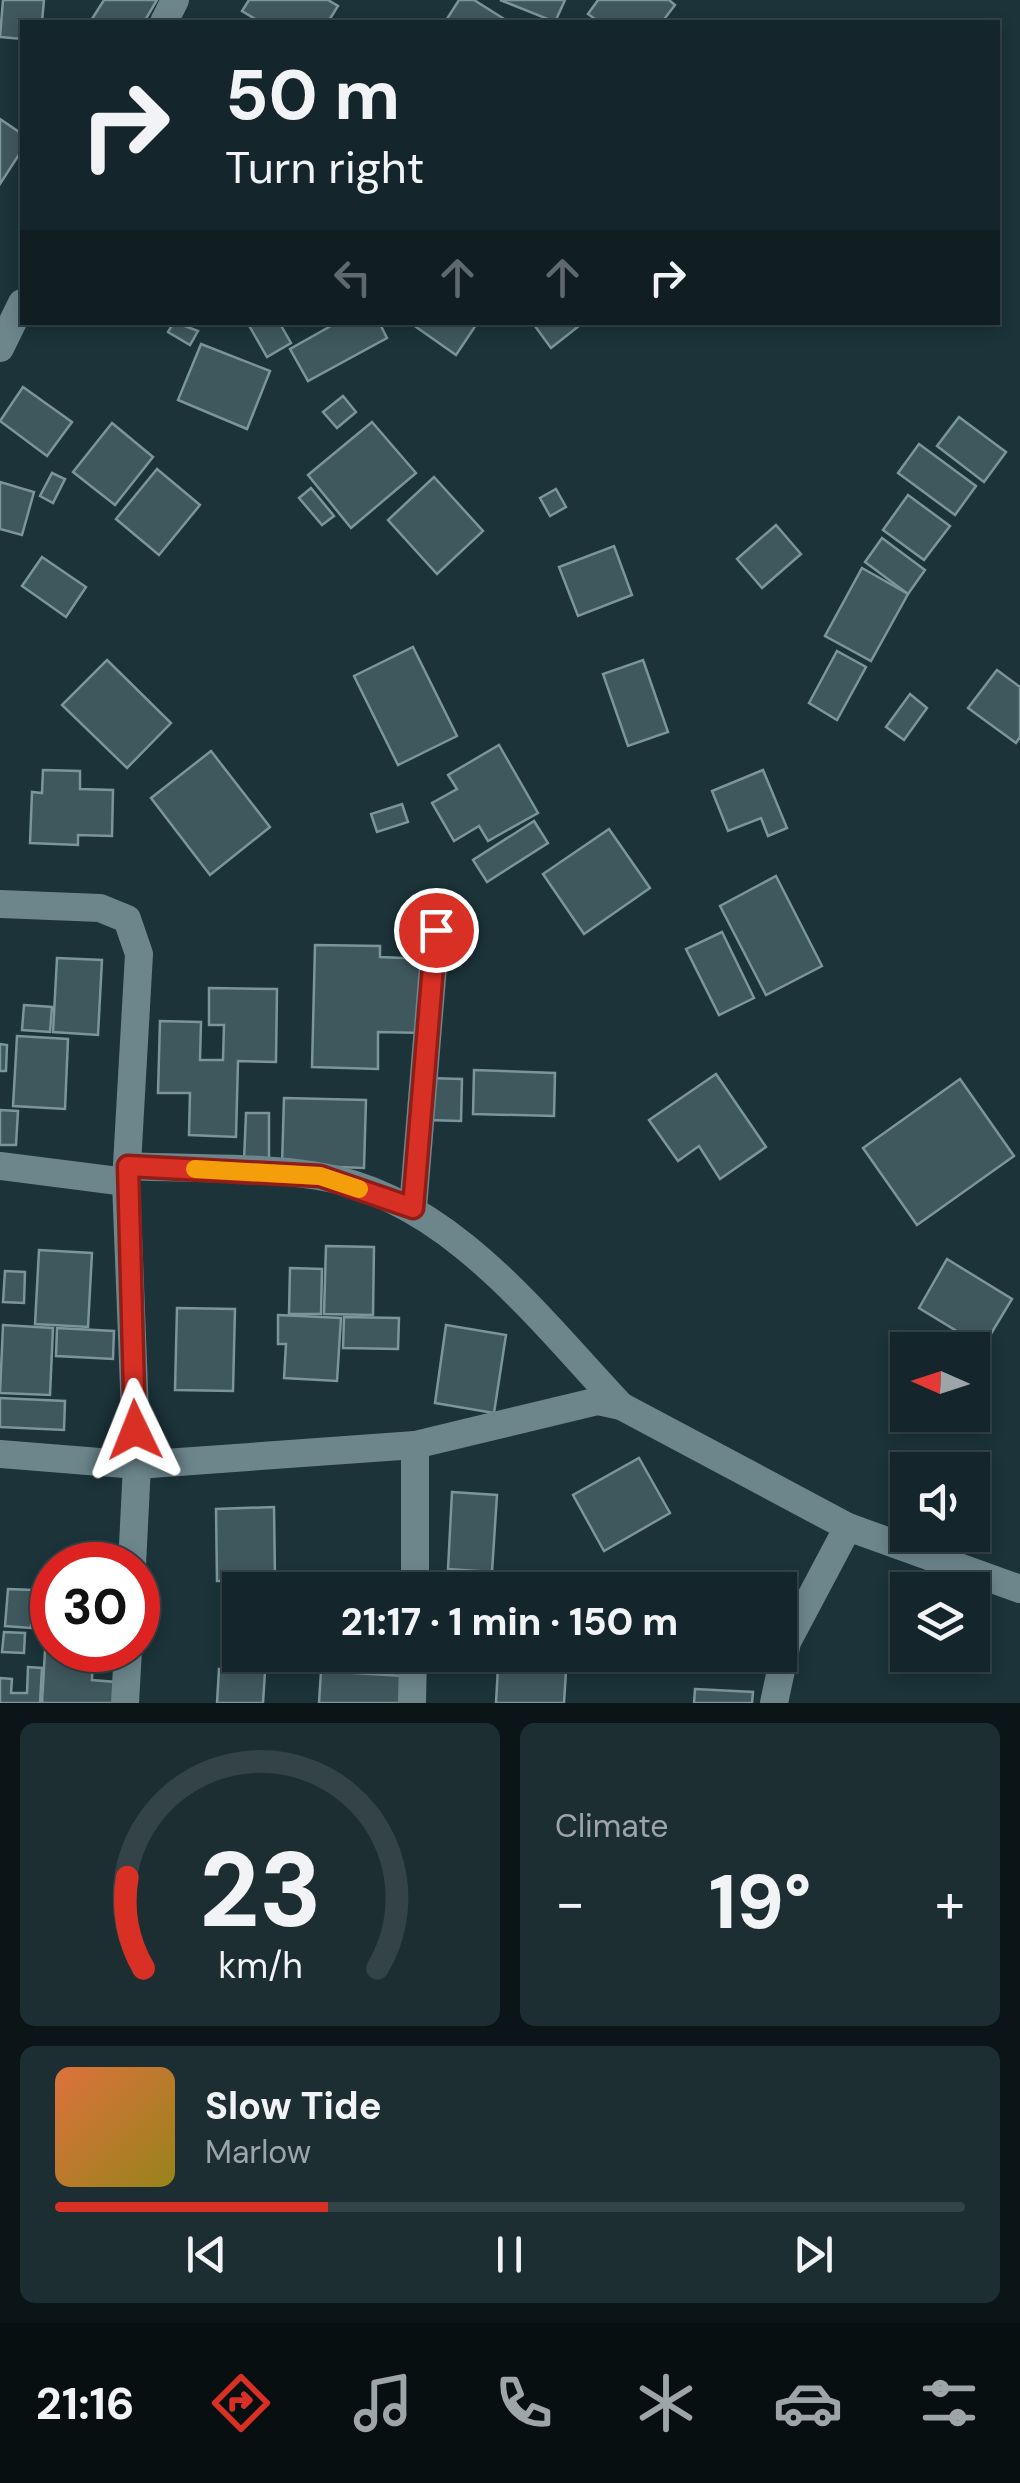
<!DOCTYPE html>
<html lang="en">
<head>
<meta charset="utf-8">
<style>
  :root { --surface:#14262b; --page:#1d2e33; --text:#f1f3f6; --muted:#9da5a9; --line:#334347; --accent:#d93025 }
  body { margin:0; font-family:"DM Sans",sans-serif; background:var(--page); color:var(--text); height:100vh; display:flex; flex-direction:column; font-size:38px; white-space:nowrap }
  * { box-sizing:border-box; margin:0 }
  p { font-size:32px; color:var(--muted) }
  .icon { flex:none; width:55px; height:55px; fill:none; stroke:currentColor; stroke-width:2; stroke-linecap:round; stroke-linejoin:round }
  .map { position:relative; height:1703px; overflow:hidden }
  .side { display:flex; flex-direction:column; gap:20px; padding:20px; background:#0b1518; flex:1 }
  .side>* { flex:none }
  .guide { position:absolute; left:20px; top:20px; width:980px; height:305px; border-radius:0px; box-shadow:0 5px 15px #0003,0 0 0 2px var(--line); background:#14262b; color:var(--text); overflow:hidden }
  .needle { width:65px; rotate:273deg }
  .controls { position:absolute; left:890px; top:1332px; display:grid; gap:20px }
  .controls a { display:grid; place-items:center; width:100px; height:100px; border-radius:0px; background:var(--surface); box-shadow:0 5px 15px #0003,0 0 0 2px var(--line); font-size:50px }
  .speed { position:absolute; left:30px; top:1542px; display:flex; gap:20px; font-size:50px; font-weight:700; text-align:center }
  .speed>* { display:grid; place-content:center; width:130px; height:130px; border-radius:50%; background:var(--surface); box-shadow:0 5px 15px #0003,0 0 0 2px var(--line); line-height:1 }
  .speed .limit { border:15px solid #d22; background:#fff; color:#111 }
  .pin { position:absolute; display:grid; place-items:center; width:85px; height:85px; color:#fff; margin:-42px; border:5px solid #fff; border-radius:50%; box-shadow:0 2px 10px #0007 }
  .me { position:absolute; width:110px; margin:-55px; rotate:358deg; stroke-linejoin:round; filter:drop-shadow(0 0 8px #0008) }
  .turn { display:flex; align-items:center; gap:35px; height:210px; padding:0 40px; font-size:45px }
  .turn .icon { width:130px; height:130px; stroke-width:2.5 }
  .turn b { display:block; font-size:70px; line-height:85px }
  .lanes { display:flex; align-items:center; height:95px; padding:0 40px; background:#0003; justify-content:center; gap:50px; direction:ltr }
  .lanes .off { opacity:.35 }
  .big { font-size:75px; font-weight:800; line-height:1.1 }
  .side .tile { flex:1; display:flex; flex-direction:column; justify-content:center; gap:15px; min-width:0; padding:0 35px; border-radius:15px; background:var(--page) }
  .side .dial { align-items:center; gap:0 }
  .dial svg { height:260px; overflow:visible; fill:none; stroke:var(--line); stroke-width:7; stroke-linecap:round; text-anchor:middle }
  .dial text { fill:var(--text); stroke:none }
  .song { display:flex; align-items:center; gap:30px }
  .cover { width:120px; height:120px; border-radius:15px; background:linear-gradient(135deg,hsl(20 70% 55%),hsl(50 70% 35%)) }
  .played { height:10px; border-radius:5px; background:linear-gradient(90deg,var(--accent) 30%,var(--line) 30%) }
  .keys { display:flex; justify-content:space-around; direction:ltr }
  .heat { display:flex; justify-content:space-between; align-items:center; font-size:55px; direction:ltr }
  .side .tiles { flex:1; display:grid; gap:20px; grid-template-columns:1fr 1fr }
  .tile:last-child { grid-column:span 2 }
  .trip { position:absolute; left:222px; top:1572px; width:575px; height:100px; border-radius:0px; background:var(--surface); box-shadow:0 5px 15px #0003,0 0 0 2px var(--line); font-weight:800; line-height:100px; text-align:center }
  .dock { display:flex; height:160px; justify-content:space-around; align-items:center; background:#080f11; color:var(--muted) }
  .dock .icon { width:70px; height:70px }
  .dock .selected { color:var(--accent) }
  .dock b { font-size:45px; color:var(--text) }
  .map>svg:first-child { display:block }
  .building { fill:#3f585d; stroke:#7a959b; stroke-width:2.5 }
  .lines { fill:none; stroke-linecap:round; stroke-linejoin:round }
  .minor { stroke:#6c868c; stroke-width:28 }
  .route-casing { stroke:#8d1f18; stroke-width:25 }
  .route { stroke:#d93025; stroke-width:18 }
  .slow { stroke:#f59e0b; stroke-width:18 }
</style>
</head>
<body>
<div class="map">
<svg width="1020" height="1703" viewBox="0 0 1020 1703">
  <rect width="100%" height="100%" fill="#1b3339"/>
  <g class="building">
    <path d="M 3,0 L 44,0 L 42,22 L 22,22 L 22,39 L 0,37 Z"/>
    <path d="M 104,0 L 157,0 L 144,22 L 90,22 Z"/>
    <path d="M 249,0 L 328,0 L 338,6 L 328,22 L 260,22 L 242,11 Z"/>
    <path d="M 459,0 L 474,0 L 509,22 L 445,22 Z"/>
    <path d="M 500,0 L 565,0 L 555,22 Z"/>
    <path d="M 598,0 L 669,0 L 675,5 L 662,22 L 599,22 L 588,14 Z"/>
    <path d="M 0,119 L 22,134 L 22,150 L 0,184 Z"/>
    <path d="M 174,322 L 198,331 L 190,345 L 168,332 Z"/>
    <path d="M 247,322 L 279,322 L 291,343 L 267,357 Z"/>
    <path d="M 338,322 L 379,322 L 387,338 L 308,381 L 290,349 Z"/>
    <path d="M 409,322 L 478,322 L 456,355 Z"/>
    <path d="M 532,322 L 584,322 L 551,348 Z"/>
    <path d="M 201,344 L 270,371 L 247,429 L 178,400 Z"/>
    <path d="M 23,387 L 72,422 L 47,456 L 0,421 Z"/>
    <path d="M 343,396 L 356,412 L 337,428 L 323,412 Z"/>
    <path d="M 959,417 L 1006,452 L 984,482 L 937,446 Z"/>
    <path d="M 372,422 L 416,473 L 351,528 L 308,475 Z"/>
    <path d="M 112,423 L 153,457 L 115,505 L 73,472 Z"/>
    <path d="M 919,444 L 976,486 L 955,515 L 898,473 Z"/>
    <path d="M 157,469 L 200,505 L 159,555 L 116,519 Z"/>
    <path d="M 52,473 L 65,479 L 53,503 L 40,496 Z"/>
    <path d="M 434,477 L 483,531 L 437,574 L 388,520 Z"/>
    <path d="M 0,482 L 34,492 L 22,535 L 0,529 Z"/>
    <path d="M 311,488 L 334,516 L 322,525 L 299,498 Z"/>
    <path d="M 556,489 L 566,507 L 550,516 L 540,498 Z"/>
    <path d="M 908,495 L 950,526 L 924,560 L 883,530 Z"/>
    <path d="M 776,525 L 801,554 L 762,588 L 737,559 Z"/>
    <path d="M 882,538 L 925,570 L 908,594 L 865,562 Z"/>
    <path d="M 614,546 L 632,595 L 578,616 L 559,567 Z"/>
    <path d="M 42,557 L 86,587 L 66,617 L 22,586 Z"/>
    <path d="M 862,568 L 908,594 L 871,661 L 825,636 Z"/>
    <path d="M 413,647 L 457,736 L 398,765 L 354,676 Z"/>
    <path d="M 837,651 L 866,667 L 837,720 L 809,703 Z"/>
    <path d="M 107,660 L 171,723 L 127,768 L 62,705 Z"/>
    <path d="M 643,660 L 668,732 L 628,746 L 603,674 Z"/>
    <path d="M 997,670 L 1020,687 L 1020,737 L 1016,743 L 968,708 Z"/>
    <path d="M 910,694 L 927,708 L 904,740 L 886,727 Z"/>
    <path d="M 499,745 L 538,813 L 488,841 L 479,826 L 454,841 L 432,803 L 457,789 L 448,775 Z"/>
    <path d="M 211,751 L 270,827 L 210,875 L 151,798 Z"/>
    <path d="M 43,770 L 80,771 L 80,789 L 113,790 L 112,836 L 78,835 L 78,845 L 30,843 L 32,792 L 42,793 Z"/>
    <path d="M 763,770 L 787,828 L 768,836 L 761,818 L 728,831 L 712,791 Z"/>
    <path d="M 402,804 L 408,822 L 377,832 L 371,814 Z"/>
    <path d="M 534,821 L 548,843 L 487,882 L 473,860 Z"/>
    <path d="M 609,829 L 650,888 L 584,934 L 543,874 Z"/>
    <path d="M 776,876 L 822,966 L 766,995 L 720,906 Z"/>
    <path d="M 722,932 L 754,998 L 719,1015 L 686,949 Z"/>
    <path d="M 315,945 L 380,946 L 380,957 L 428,959 L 425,1033 L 378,1032 L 378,1069 L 312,1067 Z"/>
    <path d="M 57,958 L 102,960 L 98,1035 L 53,1032 Z"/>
    <path d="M 209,988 L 277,989 L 276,1062 L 238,1061 L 236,1137 L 189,1135 L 190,1093 L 158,1093 L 160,1021 L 201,1022 L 200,1060 L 223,1060 L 224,1025 L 209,1025 Z"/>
    <path d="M 24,1005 L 52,1007 L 50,1032 L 22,1030 Z"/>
    <path d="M 17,1036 L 68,1039 L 65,1109 L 13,1106 Z"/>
    <path d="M 0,1044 L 7,1045 L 6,1071 L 0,1071 Z"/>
    <path d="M 474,1070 L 555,1073 L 554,1116 L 473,1114 Z"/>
    <path d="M 716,1074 L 766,1147 L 720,1179 L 699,1146 L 678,1161 L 649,1120 Z"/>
    <path d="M 427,1078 L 462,1079 L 461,1121 L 426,1120 Z"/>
    <path d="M 960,1079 L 1014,1156 L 917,1225 L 863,1148 Z"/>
    <path d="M 284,1098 L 366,1100 L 364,1168 L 282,1165 Z"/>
    <path d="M 0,1110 L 18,1111 L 16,1145 L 0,1145 Z"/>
    <path d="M 246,1113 L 269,1113 L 269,1161 L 244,1161 Z"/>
    <path d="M 326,1246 L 374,1247 L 373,1315 L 324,1314 Z"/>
    <path d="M 39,1250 L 92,1253 L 88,1327 L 35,1324 Z"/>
    <path d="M 947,1259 L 1012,1299 L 983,1347 L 919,1308 Z"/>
    <path d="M 290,1268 L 322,1269 L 321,1314 L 289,1314 Z"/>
    <path d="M 5,1271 L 25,1272 L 24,1303 L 3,1302 Z"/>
    <path d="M 177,1308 L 235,1309 L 233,1391 L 175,1390 Z"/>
    <path d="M 278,1315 L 341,1318 L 337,1381 L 284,1378 L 286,1344 L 278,1344 Z"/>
    <path d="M 344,1317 L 399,1318 L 398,1349 L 343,1348 Z"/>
    <path d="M 3,1325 L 53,1328 L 50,1395 L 0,1393 Z"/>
    <path d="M 446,1325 L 506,1335 L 494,1413 L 435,1403 Z"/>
    <path d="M 57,1328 L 114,1331 L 113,1359 L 56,1356 Z"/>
    <path d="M 0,1398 L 65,1401 L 64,1430 L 0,1427 Z"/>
    <path d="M 639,1458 L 670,1513 L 604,1551 L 573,1495 Z"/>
    <path d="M 452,1492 L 497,1495 L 492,1572 L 448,1569 Z"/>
    <path d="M 274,1507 L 275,1579 L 217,1581 L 216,1509 Z"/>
    <path d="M 102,1547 L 121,1548 L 120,1565 L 101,1565 Z"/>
    <path d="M 8,1589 L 33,1590 L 31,1628 L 5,1626 Z"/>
    <path d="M 47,1616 L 52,1616 L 52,1650 L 93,1650 L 92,1680 L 116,1682 L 115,1703 L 42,1703 Z"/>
    <path d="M 4,1632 L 25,1633 L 24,1653 L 2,1652 Z"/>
    <path d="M 561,1655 L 577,1655 L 576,1669 L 560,1668 Z"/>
    <path d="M 28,1667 L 42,1668 L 40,1703 L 0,1703 L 0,1678 L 12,1679 L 11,1693 L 27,1693 Z"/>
    <path d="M 498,1667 L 566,1671 L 564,1703 L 496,1703 Z"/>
    <path d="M 219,1669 L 265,1672 L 263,1703 L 217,1703 Z"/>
    <path d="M 321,1671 L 404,1676 L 402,1703 L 319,1703 Z"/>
    <path d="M 695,1689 L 753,1692 L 752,1703 L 694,1703 Z"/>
  </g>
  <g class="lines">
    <g class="minor">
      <path d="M 164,22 L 175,0"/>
      <path d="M 0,348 L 22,303"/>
      <path d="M 0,904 L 100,908 L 127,919 L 139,954 L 126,1182 L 137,1465 L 132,1565"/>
      <path d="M 0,1166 L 126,1182"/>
      <path d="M 128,1166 C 190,1169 256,1166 318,1176 C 447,1196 537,1317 621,1406"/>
      <path d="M 413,1208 L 436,930"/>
      <path d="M 415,1445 L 415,1590"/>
      <path d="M 0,1454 L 137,1465 L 415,1445 L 598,1401 L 621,1406 L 848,1527 L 1020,1589"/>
      <path d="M 125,1703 L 128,1650"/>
      <path d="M 412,1703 L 413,1655"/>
      <path d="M 774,1703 L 787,1642 L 848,1527"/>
    </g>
  </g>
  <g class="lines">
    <g class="route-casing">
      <path id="route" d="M 135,1430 L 128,1166 L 320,1176 L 413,1208 L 436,930"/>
    </g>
    <use href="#route" class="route"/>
    <path class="slow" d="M 195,1169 L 320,1176 L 359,1189"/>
  </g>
</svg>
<div class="controls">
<a><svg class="needle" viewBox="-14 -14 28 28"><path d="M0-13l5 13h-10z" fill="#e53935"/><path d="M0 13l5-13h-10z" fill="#9da5a9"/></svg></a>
<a><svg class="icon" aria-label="sound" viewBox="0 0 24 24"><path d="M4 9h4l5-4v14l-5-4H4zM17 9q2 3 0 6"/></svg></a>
<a><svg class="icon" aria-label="layers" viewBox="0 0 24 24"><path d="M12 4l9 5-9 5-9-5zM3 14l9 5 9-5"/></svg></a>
</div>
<div class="speed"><div class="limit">30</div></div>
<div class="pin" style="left:436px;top:930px;background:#d93025"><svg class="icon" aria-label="arrive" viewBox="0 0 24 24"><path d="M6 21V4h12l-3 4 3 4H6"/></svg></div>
<svg class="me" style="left:135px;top:1430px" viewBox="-20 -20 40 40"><path d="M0-17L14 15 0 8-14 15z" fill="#d93025" stroke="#fff" stroke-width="4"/></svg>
<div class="trip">21:17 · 1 min · 150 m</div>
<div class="guide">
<div class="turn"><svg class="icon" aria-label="right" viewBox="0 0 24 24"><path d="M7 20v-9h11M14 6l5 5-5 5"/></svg><div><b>50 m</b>Turn right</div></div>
<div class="lanes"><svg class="icon off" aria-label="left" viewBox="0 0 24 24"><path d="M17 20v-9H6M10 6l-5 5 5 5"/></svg><svg class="icon off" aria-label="ahead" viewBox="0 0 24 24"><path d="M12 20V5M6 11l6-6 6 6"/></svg><svg class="icon off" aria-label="ahead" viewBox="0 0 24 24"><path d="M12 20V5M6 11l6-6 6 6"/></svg><svg class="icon" aria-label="right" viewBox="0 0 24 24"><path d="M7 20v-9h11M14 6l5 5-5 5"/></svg></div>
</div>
</div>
<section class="side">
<div class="tiles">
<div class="tile dial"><svg viewBox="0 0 100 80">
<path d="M14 69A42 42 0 1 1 86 69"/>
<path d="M14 69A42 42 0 0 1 9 41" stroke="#d93025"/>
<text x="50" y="56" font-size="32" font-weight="700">23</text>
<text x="50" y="72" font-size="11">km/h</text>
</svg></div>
<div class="tile"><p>Climate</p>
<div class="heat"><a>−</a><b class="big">19°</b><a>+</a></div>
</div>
<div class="tile">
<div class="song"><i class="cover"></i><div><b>Slow Tide</b><p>Marlow</p></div></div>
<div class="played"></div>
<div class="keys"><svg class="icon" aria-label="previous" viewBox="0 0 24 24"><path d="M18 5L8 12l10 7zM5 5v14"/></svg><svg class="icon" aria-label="pause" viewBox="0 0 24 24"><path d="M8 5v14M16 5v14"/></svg><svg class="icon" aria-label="next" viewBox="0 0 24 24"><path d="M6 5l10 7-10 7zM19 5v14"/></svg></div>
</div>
</div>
</section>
<nav class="dock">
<b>21:16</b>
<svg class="icon selected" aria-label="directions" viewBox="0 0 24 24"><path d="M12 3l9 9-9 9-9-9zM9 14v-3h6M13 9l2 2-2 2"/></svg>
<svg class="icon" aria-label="music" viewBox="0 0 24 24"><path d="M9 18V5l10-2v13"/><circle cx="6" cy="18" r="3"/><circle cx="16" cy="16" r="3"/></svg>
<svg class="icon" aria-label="phone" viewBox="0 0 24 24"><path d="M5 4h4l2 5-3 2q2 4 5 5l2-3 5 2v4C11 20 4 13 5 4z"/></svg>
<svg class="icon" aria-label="climate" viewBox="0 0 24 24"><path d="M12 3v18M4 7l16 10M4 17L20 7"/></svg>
<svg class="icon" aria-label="car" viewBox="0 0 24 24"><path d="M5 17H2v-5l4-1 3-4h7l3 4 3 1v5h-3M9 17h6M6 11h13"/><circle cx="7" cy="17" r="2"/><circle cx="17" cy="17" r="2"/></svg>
<svg class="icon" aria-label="filters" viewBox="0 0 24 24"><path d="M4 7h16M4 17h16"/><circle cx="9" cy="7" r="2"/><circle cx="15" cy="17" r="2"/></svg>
</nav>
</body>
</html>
